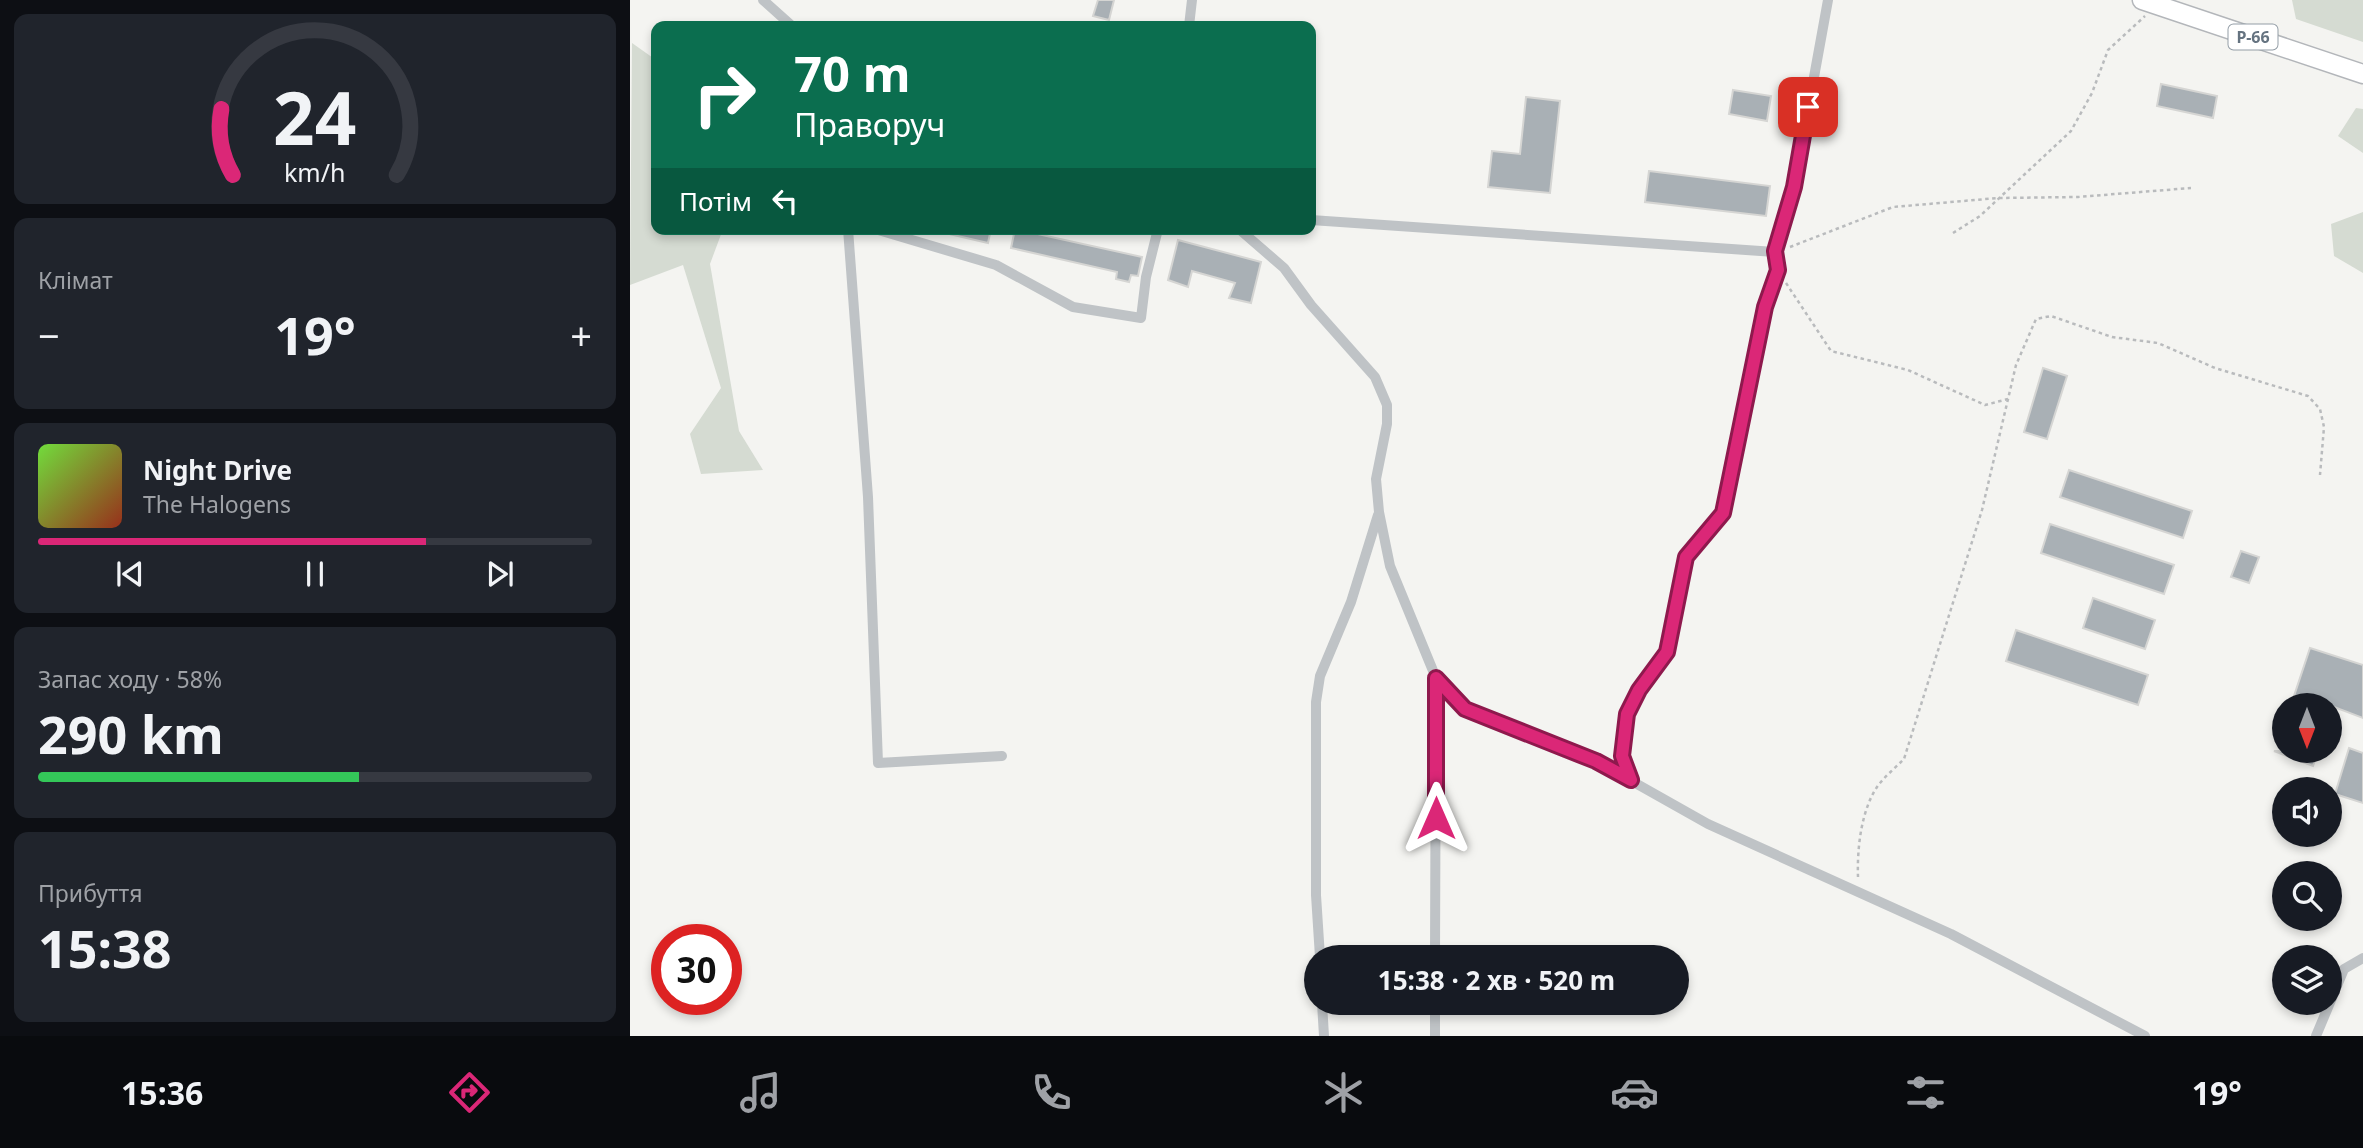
<!DOCTYPE html>
<html lang="uk">
<head>
<meta charset="utf-8">
<style>
  :root { --surface:#171b24; --page:#20242c; --text:#f1f3f6; --muted:#9ea1a6; --line:#363941; --accent:#db2777 }
  body { margin:0; font-family:"Noto Sans",sans-serif; background:var(--page); color:var(--text); height:100vh; display:flex; flex-direction:column; font-size:26px; white-space:nowrap }
  * { box-sizing:border-box; margin:0 }
  p { font-size:23px; color:var(--muted) }
  .icon { flex:none; width:38px; height:38px; fill:none; stroke:currentColor; stroke-width:2; stroke-linecap:round; stroke-linejoin:round }
  .map { position:relative; flex:1; overflow:hidden }
  .drawer { display:flex; flex-direction:column; gap:14px; padding:14px; background:#0d0f14; width:630px }
  .drawer>* { flex:none }
  .guide { position:absolute; left:21px; top:21px; width:665px; height:214px; border-radius:14px; box-shadow:0 4px 10px #0003; background:#0b6e4f; color:#fff; overflow:hidden }
  .needle { width:46px; rotate:180deg }
  .tools { position:absolute; left:1642px; top:693px; display:grid; gap:14px }
  .tools a { display:grid; place-items:center; width:70px; height:70px; border-radius:50%; background:var(--surface); box-shadow:0 4px 10px #0003; font-size:35px }
  .speed { position:absolute; left:21px; top:924px; display:flex; gap:14px; font-size:35px; font-weight:700; text-align:center }
  .speed>* { display:grid; place-content:center; width:91px; height:91px; border-radius:50%; background:var(--surface); box-shadow:0 4px 10px #0003; line-height:1 }
  .speed .limit { border:10px solid #d22; background:#fff; color:#111 }
  .pin { position:absolute; display:grid; place-items:center; width:60px; height:60px; color:#fff; margin:-30px; border-radius:14px; box-shadow:0 4px 10px #0006 }
  .me { position:absolute; width:77px; margin:-38px; rotate:0deg; stroke-linejoin:round; filter:drop-shadow(0 0 5px #0008) }
  .turn { display:flex; align-items:center; gap:24px; height:147px; padding:0 28px; font-size:32px }
  .turn .icon { width:91px; height:91px; stroke-width:2.5 }
  .turn b { display:block; font-size:49px; line-height:60px }
  .then { display:flex; align-items:center; height:66px; padding:0 28px; background:#0003; gap:14px; font-size:26px }
  .big { font-size:52px; font-weight:700; line-height:1.1 }
  .drawer .card { flex:1; display:flex; flex-direction:column; justify-content:center; gap:10px; min-width:0; padding:0 24px; border-radius:14px; background:var(--page) }
  .drawer .dial { align-items:center; gap:0 }
  .dial svg { height:182px; overflow:visible; fill:none; stroke:var(--line); stroke-width:7; stroke-linecap:round; text-anchor:middle }
  .dial text { fill:var(--text); stroke:none }
  .song { display:flex; align-items:center; gap:21px }
  .cover { width:84px; height:84px; border-radius:10px; background:linear-gradient(135deg,hsl(100 70% 55%),hsl(10 70% 35%)) }
  .played { height:7px; border-radius:4px; background:linear-gradient(90deg,var(--accent) 70%,var(--line) 70%) }
  .keys { display:flex; justify-content:space-around; direction:ltr }
  .heat { display:flex; justify-content:space-between; align-items:center; font-size:38px; direction:ltr }
  .charge { height:10px; border-radius:5px; background:linear-gradient(90deg,#34c759 58%,var(--line) 0) }
  .trip { position:absolute; left:674px; top:945px; width:385px; height:70px; border-radius:35px; background:var(--surface); box-shadow:0 4px 10px #0003; font-weight:700; line-height:70px; text-align:center }
  .tabs { display:flex; height:112px; justify-content:space-around; align-items:center; background:#090b0e; color:var(--muted) }
  .tabs .icon { width:49px; height:49px }
  .tabs .on { color:var(--accent) }
  .tabs b { font-size:32px; color:var(--text) }
  main { display:flex; flex:1; min-height:0 }
  .map>svg:first-child { display:block }
  .green { fill:#d5dbd2 }
  .building { fill:#a9b0b5; stroke:#d5d5d3; stroke-width:2 }
  .lines { fill:none; stroke-linecap:round; stroke-linejoin:round }
  .primary-casing { stroke:#b3b6ba; stroke-width:21 }
  .path { stroke:#b9bbbd; stroke-width:2.5; stroke-dasharray:3.5 3.5; stroke-linecap:butt }
  .street { stroke:#bfc3c6; stroke-width:10 }
  .primary { stroke:#fff; stroke-width:18 }
  .route-casing { stroke:#8e194d; stroke-width:18 }
  .route { stroke:#db2777; stroke-width:12 }
  .labels { text-anchor:middle; stroke-width:7; stroke-linejoin:round; paint-order:stroke }
  .shield { fill:#fff; stroke:#939da6; stroke-width:2 }
  .shield-label { font-size:16px; font-weight:bold; fill:#657380 }
</style>
</head>
<body>
<main>
<section class="drawer">
<div class="card dial"><svg viewBox="0 0 100 80">
<path d="M14 69A42 42 0 1 1 86 69"/>
<path d="M14 69A42 42 0 0 1 9 40" stroke="#db2777"/>
<text x="50" y="56" font-size="32" font-weight="700">24</text>
<text x="50" y="72" font-size="11">km/h</text>
</svg></div>
<div class="card"><p>Клімат</p>
<div class="heat"><a>−</a><b class="big">19°</b><a>+</a></div>
</div>
<div class="card">
<div class="song"><i class="cover"></i><div><b>Night Drive</b><p>The Halogens</p></div></div>
<div class="played"></div>
<div class="keys"><svg class="icon" aria-label="previous" viewBox="0 0 24 24"><path d="M18 5L8 12l10 7zM5 5v14"/></svg><svg class="icon" aria-label="pause" viewBox="0 0 24 24"><path d="M8 5v14M16 5v14"/></svg><svg class="icon" aria-label="next" viewBox="0 0 24 24"><path d="M6 5l10 7-10 7zM19 5v14"/></svg></div>
</div>
<div class="card"><p>Запас ходу · 58%</p><b class="big">290 km</b><div class="charge"></div></div>
<div class="card"><p>Прибуття</p><b class="big">15:38</b></div>
</section>
<div class="map">
<svg width="1733" height="1036" viewBox="0 0 1733 1036">
  <rect width="100%" height="100%" fill="#f4f4f1"/>
  <g class="green">
    <path d="M 1662,0 L 1733,0 L 1733,42 L 1666,19 Z"/>
    <path d="M 2,43 L 26,60 L 26,229 L 93,229 L 80,264 L 109,431 L 133,470 L 71,474 L 60,434 L 91,388 L 53,265 L 0,285 Z"/>
    <path d="M 1726,108 L 1733,109 L 1733,153 L 1708,136 Z"/>
    <path d="M 1733,212 L 1733,273 L 1704,256 L 1701,224 Z"/>
  </g>
  <g class="building">
    <path d="M 468,0 L 484,0 L 479,20 L 463,16 Z"/>
    <path d="M 1531,84 L 1587,96 L 1583,118 L 1527,106 Z"/>
    <path d="M 1103,90 L 1141,96 L 1137,121 L 1099,114 Z"/>
    <path d="M 896,97 L 930,101 L 920,193 L 858,187 L 862,151 L 890,154 Z"/>
    <path d="M 1019,171 L 1140,186 L 1136,216 L 1015,202 Z"/>
    <path d="M 319,229 L 361,229 L 358,243 L 319,234 Z"/>
    <path d="M 385,229 L 512,257 L 508,276 L 501,275 L 499,282 L 486,279 L 487,272 L 381,248 Z"/>
    <path d="M 548,240 L 631,262 L 621,303 L 599,298 L 605,283 L 562,271 L 558,287 L 538,280 Z"/>
    <path d="M 1413,368 L 1437,376 L 1417,439 L 1394,432 Z"/>
    <path d="M 1439,470 L 1562,511 L 1553,538 L 1430,497 Z"/>
    <path d="M 1420,524 L 1544,565 L 1534,594 L 1411,553 Z"/>
    <path d="M 1611,551 L 1629,557 L 1619,583 L 1601,577 Z"/>
    <path d="M 1463,598 L 1525,620 L 1515,649 L 1453,628 Z"/>
    <path d="M 1386,630 L 1518,675 L 1508,705 L 1376,661 Z"/>
    <path d="M 1680,648 L 1733,665 L 1733,718 L 1699,705 L 1661,705 Z"/>
    <path d="M 1719,748 L 1733,753 L 1733,803 L 1705,794 Z"/>
    <path d="M 1644,751 L 1688,751 L 1683,766 Z"/>
  </g>
  <g class="lines">
    <g class="primary-casing">
      <path id="primary" d="M 1512,0 L 1733,74"/>
    </g>
    <g class="path">
      <path d="M 1323,233 L 1350,216 L 1441,131 L 1462,93 L 1478,50 L 1515,16"/>
      <path d="M 1160,247 L 1263,207 L 1368,198 L 1448,197 L 1561,188"/>
      <path d="M 1156,283 L 1201,351 L 1278,370 L 1355,405 L 1378,399"/>
      <path d="M 1228,877 C 1227,849 1231,811 1247,787 C 1254,777 1265,768 1274,759 L 1352,510 L 1386,365 L 1406,319 L 1421,316 L 1482,337 L 1528,343 L 1585,368 L 1678,396 L 1690,409 L 1694,427 L 1690,475"/>
    </g>
    <g class="street">
      <path d="M 133,0 L 162,26"/>
      <path d="M 559,26 L 562,0"/>
      <path d="M 681,220 L 1145,252"/>
      <path d="M 218,229 L 238,497 L 248,763 L 372,756"/>
      <path d="M 245,229 L 366,265 L 443,307 L 511,318 L 516,277 L 528,229"/>
      <path d="M 609,229 L 654,268 L 681,305 L 745,377 L 757,405 L 757,424 L 746,479 L 749,512 L 760,566 L 806,678 L 835,709 L 966,761 L 1078,824 L 1321,934 L 1515,1036"/>
      <path d="M 1001,780 L 992,756 L 997,714 L 1009,690 L 1037,652 L 1057,557 L 1093,513 L 1135,307 L 1148,270 L 1145,252 L 1164,187 L 1198,0"/>
      <path d="M 690,957 L 686,895 L 686,702 L 690,676 L 721,602 L 748,515"/>
      <path d="M 805,957 L 806,678"/>
      <path d="M 692,1003 L 694,1036"/>
      <path d="M 805,1036 L 805,1003"/>
      <path d="M 1686,1036 L 1714,969 L 1733,958"/>
    </g>
    <use href="#primary" class="primary"/>
  </g>
  <g class="lines">
    <g class="route-casing">
      <path id="route" d="M 806,818 L 806,678 L 835,709 L 966,761 L 1001,780 L 992,756 L 997,714 L 1009,690 L 1037,652 L 1056,557 L 1093,513 L 1135,307 L 1148,270 L 1145,251 L 1164,187 L 1178,107"/>
    </g>
    <use href="#route" class="route"/>
  </g>
  <g class="labels">
    <rect class="shield" x="1598.5" y="24.5" width="49" height="25" rx="5"/>
    <g class="shield-label">
      <text x="1623" y="43">Р-66</text>
    </g>
  </g>
</svg>
<div class="tools">
<a><svg class="needle" viewBox="-14 -14 28 28"><path d="M0-13l5 13h-10z" fill="#e53935"/><path d="M0 13l5-13h-10z" fill="#9ea1a6"/></svg></a>
<a><svg class="icon" aria-label="sound" viewBox="0 0 24 24"><path d="M4 9h4l5-4v14l-5-4H4zM17 9q2 3 0 6"/></svg></a>
<a><svg class="icon" aria-label="search" viewBox="0 0 24 24"><circle cx="10" cy="10" r="6"/><path d="M15 15l6 6"/></svg></a>
<a><svg class="icon" aria-label="layers" viewBox="0 0 24 24"><path d="M12 4l9 5-9 5-9-5zM3 14l9 5 9-5"/></svg></a>
</div>
<div class="speed"><div class="limit">30</div></div>
<div class="pin" style="left:1178px;top:107px;background:#d93025"><svg class="icon" aria-label="arrive" viewBox="0 0 24 24"><path d="M6 21V4h12l-3 4 3 4H6"/></svg></div>
<svg class="me" style="left:806px;top:818px" viewBox="-20 -20 40 40"><path d="M0-17L14 15 0 8-14 15z" fill="#db2777" stroke="#fff" stroke-width="4"/></svg>
<div class="trip">15:38 · 2 хв · 520 m</div>
<div class="guide">
<div class="turn"><svg class="icon" aria-label="right" viewBox="0 0 24 24"><path d="M7 20v-9h11M14 6l5 5-5 5"/></svg><div><b>70 m</b>Праворуч</div></div>
<div class="then">Потім<svg class="icon" aria-label="left" viewBox="0 0 24 24"><path d="M17 20v-9H6M10 6l-5 5 5 5"/></svg></div>
</div>
</div>
</main>
<nav class="tabs">
<b>15:36</b>
<svg class="icon on" aria-label="directions" viewBox="0 0 24 24"><path d="M12 3l9 9-9 9-9-9zM9 14v-3h6M13 9l2 2-2 2"/></svg>
<svg class="icon" aria-label="music" viewBox="0 0 24 24"><path d="M9 18V5l10-2v13"/><circle cx="6" cy="18" r="3"/><circle cx="16" cy="16" r="3"/></svg>
<svg class="icon" aria-label="phone" viewBox="0 0 24 24"><path d="M5 4h4l2 5-3 2q2 4 5 5l2-3 5 2v4C11 20 4 13 5 4z"/></svg>
<svg class="icon" aria-label="climate" viewBox="0 0 24 24"><path d="M12 3v18M4 7l16 10M4 17L20 7"/></svg>
<svg class="icon" aria-label="car" viewBox="0 0 24 24"><path d="M5 17H2v-5l4-1 3-4h7l3 4 3 1v5h-3M9 17h6M6 11h13"/><circle cx="7" cy="17" r="2"/><circle cx="17" cy="17" r="2"/></svg>
<svg class="icon" aria-label="filters" viewBox="0 0 24 24"><path d="M4 7h16M4 17h16"/><circle cx="9" cy="7" r="2"/><circle cx="15" cy="17" r="2"/></svg>
<b>19°</b>
</nav>
</body>
</html>
